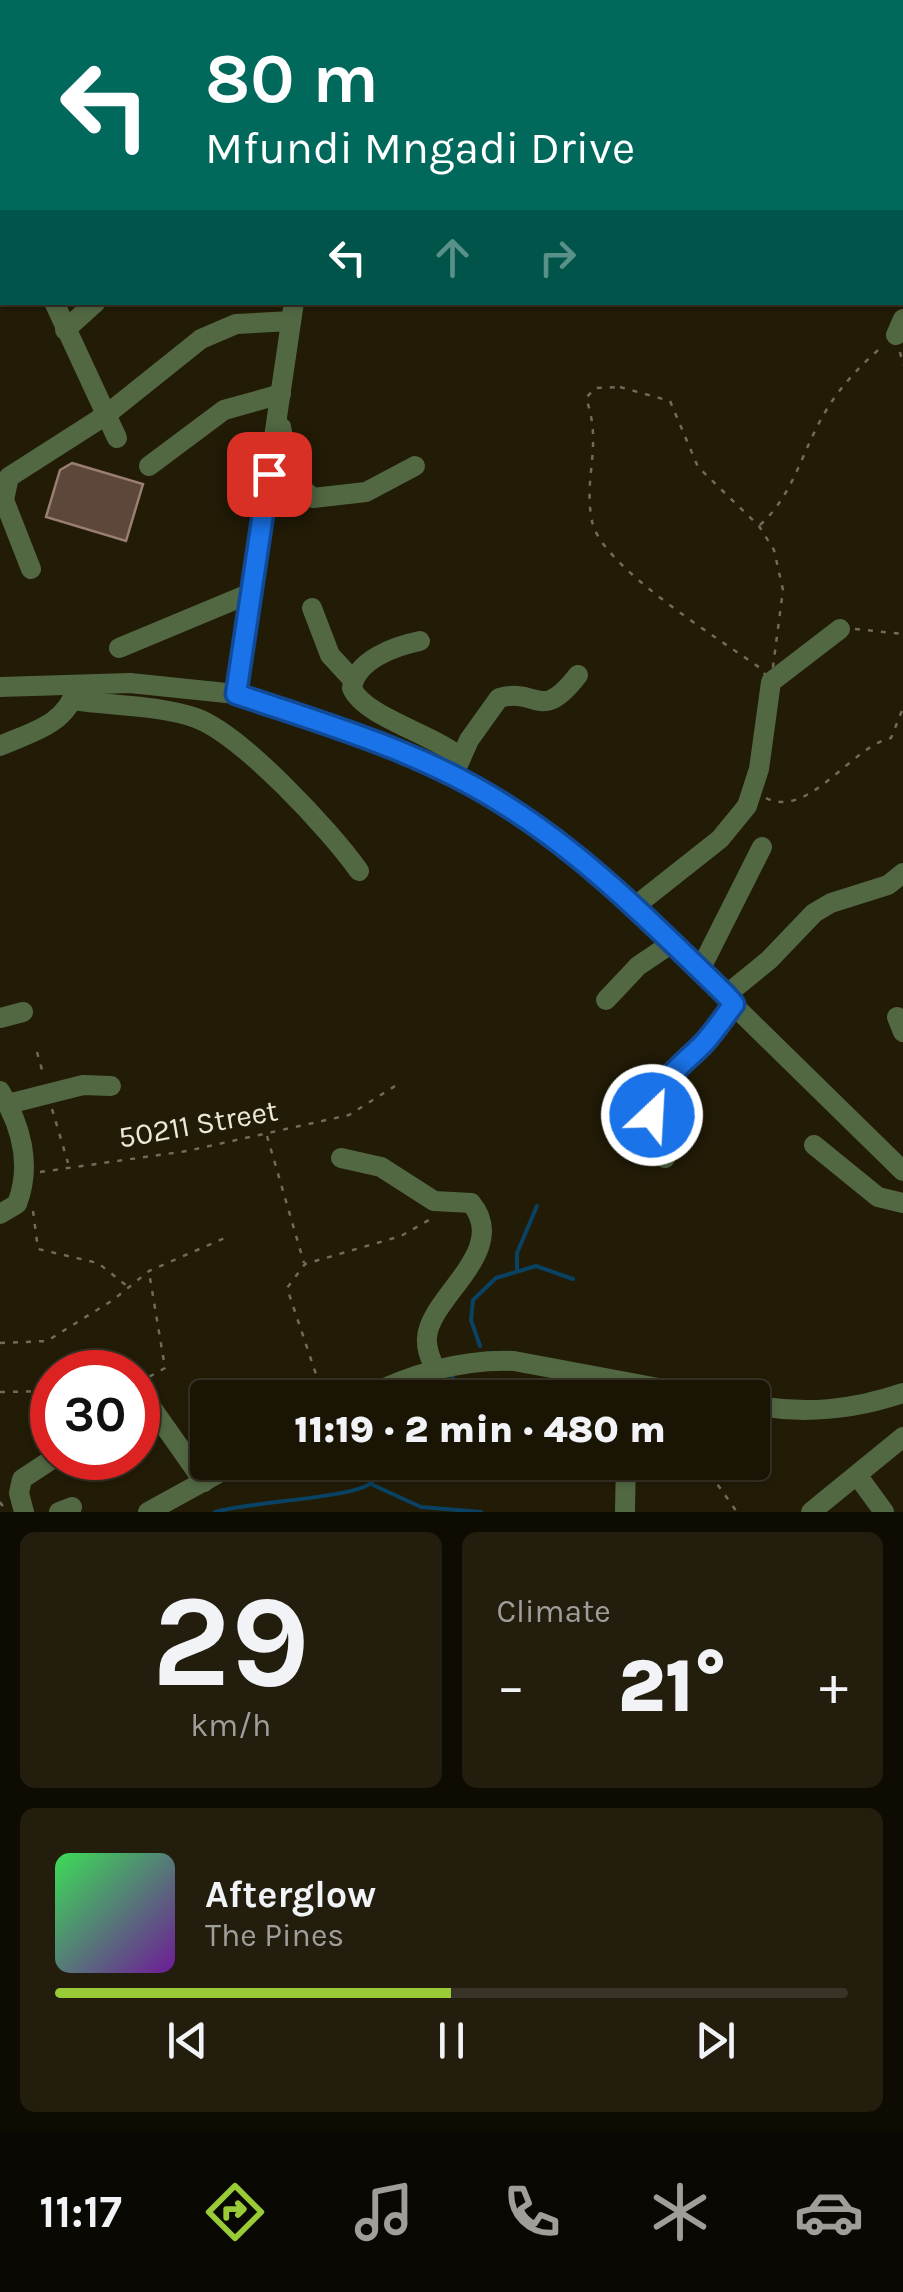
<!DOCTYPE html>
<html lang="en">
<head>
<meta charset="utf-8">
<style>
  :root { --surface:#1a1404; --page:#231d0e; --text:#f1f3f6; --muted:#9f9e9a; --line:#383326; --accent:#98cb36 }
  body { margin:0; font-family:Karla,sans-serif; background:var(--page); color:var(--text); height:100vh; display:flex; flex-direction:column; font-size:38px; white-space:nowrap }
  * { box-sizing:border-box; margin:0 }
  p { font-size:32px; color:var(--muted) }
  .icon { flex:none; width:55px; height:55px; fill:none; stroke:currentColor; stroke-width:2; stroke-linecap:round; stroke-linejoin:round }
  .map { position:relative; height:1512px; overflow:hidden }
  .details { display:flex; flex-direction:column; gap:20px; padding:20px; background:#0e0b02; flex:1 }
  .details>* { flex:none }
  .top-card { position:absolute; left:0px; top:0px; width:905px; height:305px; box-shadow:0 2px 8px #0004,0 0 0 2px var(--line); background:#00695c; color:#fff; overflow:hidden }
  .speed { position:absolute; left:30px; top:1350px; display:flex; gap:20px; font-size:50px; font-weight:700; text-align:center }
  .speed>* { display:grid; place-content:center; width:130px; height:130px; border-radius:50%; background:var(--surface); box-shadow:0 2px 8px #0004,0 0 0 2px var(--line); line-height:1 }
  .speed .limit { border:15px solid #d22; background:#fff; color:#111 }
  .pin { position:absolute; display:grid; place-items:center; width:85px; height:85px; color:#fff; margin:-42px; border-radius:20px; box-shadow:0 5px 15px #0006 }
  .me { position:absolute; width:110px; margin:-55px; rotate:25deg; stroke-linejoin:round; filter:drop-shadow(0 0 8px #0008) }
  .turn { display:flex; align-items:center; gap:35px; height:210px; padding:0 40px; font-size:45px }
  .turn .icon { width:130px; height:130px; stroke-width:2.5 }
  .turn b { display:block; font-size:70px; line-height:85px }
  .lanes { display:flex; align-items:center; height:95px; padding:0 40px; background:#0003; justify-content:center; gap:50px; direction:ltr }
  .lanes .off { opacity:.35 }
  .big { font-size:75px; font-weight:800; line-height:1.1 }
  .details .card { flex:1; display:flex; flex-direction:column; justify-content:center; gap:15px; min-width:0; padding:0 35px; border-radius:15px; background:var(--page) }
  .details .dial { align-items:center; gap:0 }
  .dial b { font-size:130px; line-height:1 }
  .song { display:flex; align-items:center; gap:30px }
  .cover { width:120px; height:120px; border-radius:15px; background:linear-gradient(135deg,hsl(130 70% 55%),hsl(280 70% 35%)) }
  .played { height:10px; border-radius:5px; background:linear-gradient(90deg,var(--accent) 50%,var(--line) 50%) }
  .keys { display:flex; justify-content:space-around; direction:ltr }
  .heat { display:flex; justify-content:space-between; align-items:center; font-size:55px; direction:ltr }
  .details .tiles { flex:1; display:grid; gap:20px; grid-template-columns:1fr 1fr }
  .card:last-child { grid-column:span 2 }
  .trip { position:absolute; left:190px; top:1380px; width:580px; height:100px; border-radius:10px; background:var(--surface); box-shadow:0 2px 8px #0004,0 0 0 2px var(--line); font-weight:800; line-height:100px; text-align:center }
  .dock { display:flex; height:160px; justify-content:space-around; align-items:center; background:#0a0802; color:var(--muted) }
  .dock .icon { width:70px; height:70px }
  .dock .current { color:var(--accent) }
  .dock b { font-size:45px; color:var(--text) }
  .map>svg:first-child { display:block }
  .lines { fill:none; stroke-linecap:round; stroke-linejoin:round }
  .stream { stroke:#094262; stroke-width:4 }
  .building { fill:#5d473a; stroke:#987f71; stroke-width:2.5 }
  .path { stroke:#716b59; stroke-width:2.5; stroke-dasharray:5 8; stroke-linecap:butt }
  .minor { stroke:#526843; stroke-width:20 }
  .route-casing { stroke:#114b97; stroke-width:25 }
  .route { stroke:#1a73e8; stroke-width:18 }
  .labels { text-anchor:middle; stroke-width:10; stroke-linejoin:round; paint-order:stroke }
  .street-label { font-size:30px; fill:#ebe7da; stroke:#221b06 }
</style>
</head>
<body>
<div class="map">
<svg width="903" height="1512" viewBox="0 0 903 1512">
  <rect width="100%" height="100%" fill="#221b06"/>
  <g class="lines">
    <g class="stream">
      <path d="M 517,1270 L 517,1253 L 537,1206"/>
      <path d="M 480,1346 L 471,1320 L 473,1300 L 496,1278 L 536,1266 L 573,1279"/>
      <path d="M 436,1398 L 453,1377"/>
      <path d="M 373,1485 L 421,1507 L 481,1512"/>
      <path d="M 215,1512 C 247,1502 354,1498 371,1483 C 376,1479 380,1469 382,1462"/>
    </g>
  </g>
  <path class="building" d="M 72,463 L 143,484 L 126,541 L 46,517 L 60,470 Z"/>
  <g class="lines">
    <g class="path">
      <path d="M 900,352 L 903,365"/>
      <path d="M 620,387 L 670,401 L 698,467 L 759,526 L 774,550 L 783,590 L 771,682 L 760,668 C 721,640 600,566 592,521 C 583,476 603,446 586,398 L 595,388 Z"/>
      <path d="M 760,525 C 791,497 800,459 819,423 C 835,392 858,367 884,345"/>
      <path d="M 855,629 L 903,634"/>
      <path d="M 766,798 C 808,820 852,746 891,738 L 903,708"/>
      <path d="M 37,1052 L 44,1077"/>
      <path d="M 52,1109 L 68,1163"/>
      <path d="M 267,1136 L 304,1263"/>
      <path d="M 40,1172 L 187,1151 L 349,1115 L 395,1086"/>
      <path d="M 33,1211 L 38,1249 L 98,1263 L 127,1286"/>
      <path d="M 0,1343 L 47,1341 L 113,1300 L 149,1271 L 227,1237"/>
      <path d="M 138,1383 L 165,1368 L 149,1272"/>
      <path d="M 0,1392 L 52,1391"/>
      <path d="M 324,1398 L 287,1288 L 305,1264 L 401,1236 L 434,1217"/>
      <path d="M 710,1462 L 708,1471 L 737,1512"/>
      <path d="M 0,1502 L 6,1511"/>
    </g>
    <g class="minor">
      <path d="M 166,0 L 167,2"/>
      <path d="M 449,0 L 449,2"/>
      <path d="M 737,0 L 740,2"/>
      <path d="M 336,2 L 337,0"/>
      <path d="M 893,2 L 898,0"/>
      <path d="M 902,81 L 903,81"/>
      <path d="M 0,188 L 2,193"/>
      <path d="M 54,302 L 117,438"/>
      <path d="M 65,330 L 96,302"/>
      <path d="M 896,335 L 903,319"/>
      <path d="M 281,427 L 291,479 L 313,498 L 366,492 L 415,466"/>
      <path d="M 149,466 L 224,410 L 281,394"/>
      <path d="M 31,569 L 4,500 L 9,477 L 106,415 L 201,339 L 236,324 L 291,321"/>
      <path d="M 312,608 L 330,655 L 353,680"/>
      <path d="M 420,641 C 395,646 356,660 352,688 C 364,717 434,734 461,758"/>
      <path d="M 119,648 L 251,593"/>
      <path d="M 0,687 L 130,683 L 236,694 L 385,744 L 449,773 L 553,837 L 615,889 L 903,1171"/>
      <path d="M 236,694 L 294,302"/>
      <path d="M 73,700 C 113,706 158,705 196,718 C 242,735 330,830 359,871"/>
      <path d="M 0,746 C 31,732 66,725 76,689"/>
      <path d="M 457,767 L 469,740 L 499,698 C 538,687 540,724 578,675"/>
      <path d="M 634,907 L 720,839 L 747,806 L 759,769 L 771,682 L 840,629"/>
      <path d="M 700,970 L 762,847"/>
      <path d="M 726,995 L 769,960 L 814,913 L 831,903 L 888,885 L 903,873"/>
      <path d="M 606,1000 L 638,966 L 672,943"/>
      <path d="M 897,1017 L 903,1032"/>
      <path d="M 0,1018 L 23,1012"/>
      <path d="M 0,1091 C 21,1125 32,1165 17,1204 L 0,1214"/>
      <path d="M 8,1104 L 83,1085 L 111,1086"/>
      <path d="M 814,1145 L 878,1197 L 903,1203"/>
      <path d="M 341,1158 L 381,1167 L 434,1201 L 471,1203 C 511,1251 429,1297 427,1338 C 426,1350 431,1359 435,1369"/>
      <path d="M 665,1158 L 653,1123 L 655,1100 L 675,1068 L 706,1041 L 734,1003"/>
      <path d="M 363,1398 C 411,1374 460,1359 514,1361 L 712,1398"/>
      <path d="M 138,1401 L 154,1411 L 204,1482"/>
      <path d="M 752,1405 C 805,1415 853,1410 903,1393"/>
      <path d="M 857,1475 L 884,1512"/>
      <path d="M 625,1510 L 626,1462"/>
      <path d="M 24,1512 L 19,1493 L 22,1479 L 54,1458"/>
      <path d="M 59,1512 L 72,1507"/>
      <path d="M 148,1512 L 239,1462"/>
      <path d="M 811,1512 L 903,1437"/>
    </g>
  </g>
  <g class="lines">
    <g class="route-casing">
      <path id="route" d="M 269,474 L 236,694 C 328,725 423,752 505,805 C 588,857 656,927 726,995 L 734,1004 C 724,1017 715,1031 704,1043 C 683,1065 655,1081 652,1115"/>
    </g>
    <use href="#route" class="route"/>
  </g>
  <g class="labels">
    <g class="street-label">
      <text transform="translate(198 1124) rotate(-10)" y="10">50211 Street</text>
    </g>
  </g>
</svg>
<div class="speed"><div class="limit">30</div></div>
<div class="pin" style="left:269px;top:474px;background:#d93025"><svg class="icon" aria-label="arrive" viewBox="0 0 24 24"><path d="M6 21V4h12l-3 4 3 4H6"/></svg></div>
<svg class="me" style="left:652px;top:1115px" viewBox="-20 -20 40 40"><circle r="17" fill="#1a73e8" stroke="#fff" stroke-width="3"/><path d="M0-11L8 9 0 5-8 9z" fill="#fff"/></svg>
<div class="trip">11:19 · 2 min · 480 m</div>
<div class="top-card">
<div class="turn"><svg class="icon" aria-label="left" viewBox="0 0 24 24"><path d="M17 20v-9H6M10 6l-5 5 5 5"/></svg><div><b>80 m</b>Mfundi Mngadi Drive</div></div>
<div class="lanes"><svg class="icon" aria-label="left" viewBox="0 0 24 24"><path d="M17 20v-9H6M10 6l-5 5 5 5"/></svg><svg class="icon off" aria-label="ahead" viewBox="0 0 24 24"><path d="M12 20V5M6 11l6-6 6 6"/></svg><svg class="icon off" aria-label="right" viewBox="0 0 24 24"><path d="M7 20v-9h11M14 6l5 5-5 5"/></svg></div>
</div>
</div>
<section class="details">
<div class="tiles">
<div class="card dial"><b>29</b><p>km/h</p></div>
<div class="card"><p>Climate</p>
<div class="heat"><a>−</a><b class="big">21°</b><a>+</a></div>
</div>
<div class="card">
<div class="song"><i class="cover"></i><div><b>Afterglow</b><p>The Pines</p></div></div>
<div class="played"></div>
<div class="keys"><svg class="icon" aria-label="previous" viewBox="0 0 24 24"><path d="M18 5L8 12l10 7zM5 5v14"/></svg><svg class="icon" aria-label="pause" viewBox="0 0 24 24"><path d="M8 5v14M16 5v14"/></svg><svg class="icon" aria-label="next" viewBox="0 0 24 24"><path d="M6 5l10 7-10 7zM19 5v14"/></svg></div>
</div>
</div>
</section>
<nav class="dock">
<b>11:17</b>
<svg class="icon current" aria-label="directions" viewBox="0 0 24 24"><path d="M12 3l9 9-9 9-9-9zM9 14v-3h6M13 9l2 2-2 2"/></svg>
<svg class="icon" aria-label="music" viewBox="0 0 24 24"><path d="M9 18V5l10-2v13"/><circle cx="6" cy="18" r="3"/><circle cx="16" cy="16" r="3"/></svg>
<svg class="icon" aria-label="phone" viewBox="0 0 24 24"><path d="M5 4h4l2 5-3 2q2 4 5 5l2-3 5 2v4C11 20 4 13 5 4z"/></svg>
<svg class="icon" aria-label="climate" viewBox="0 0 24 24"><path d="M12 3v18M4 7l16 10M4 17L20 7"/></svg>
<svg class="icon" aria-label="car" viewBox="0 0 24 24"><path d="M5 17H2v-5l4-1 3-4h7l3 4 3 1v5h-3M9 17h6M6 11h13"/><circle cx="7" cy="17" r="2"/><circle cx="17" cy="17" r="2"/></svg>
</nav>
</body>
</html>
